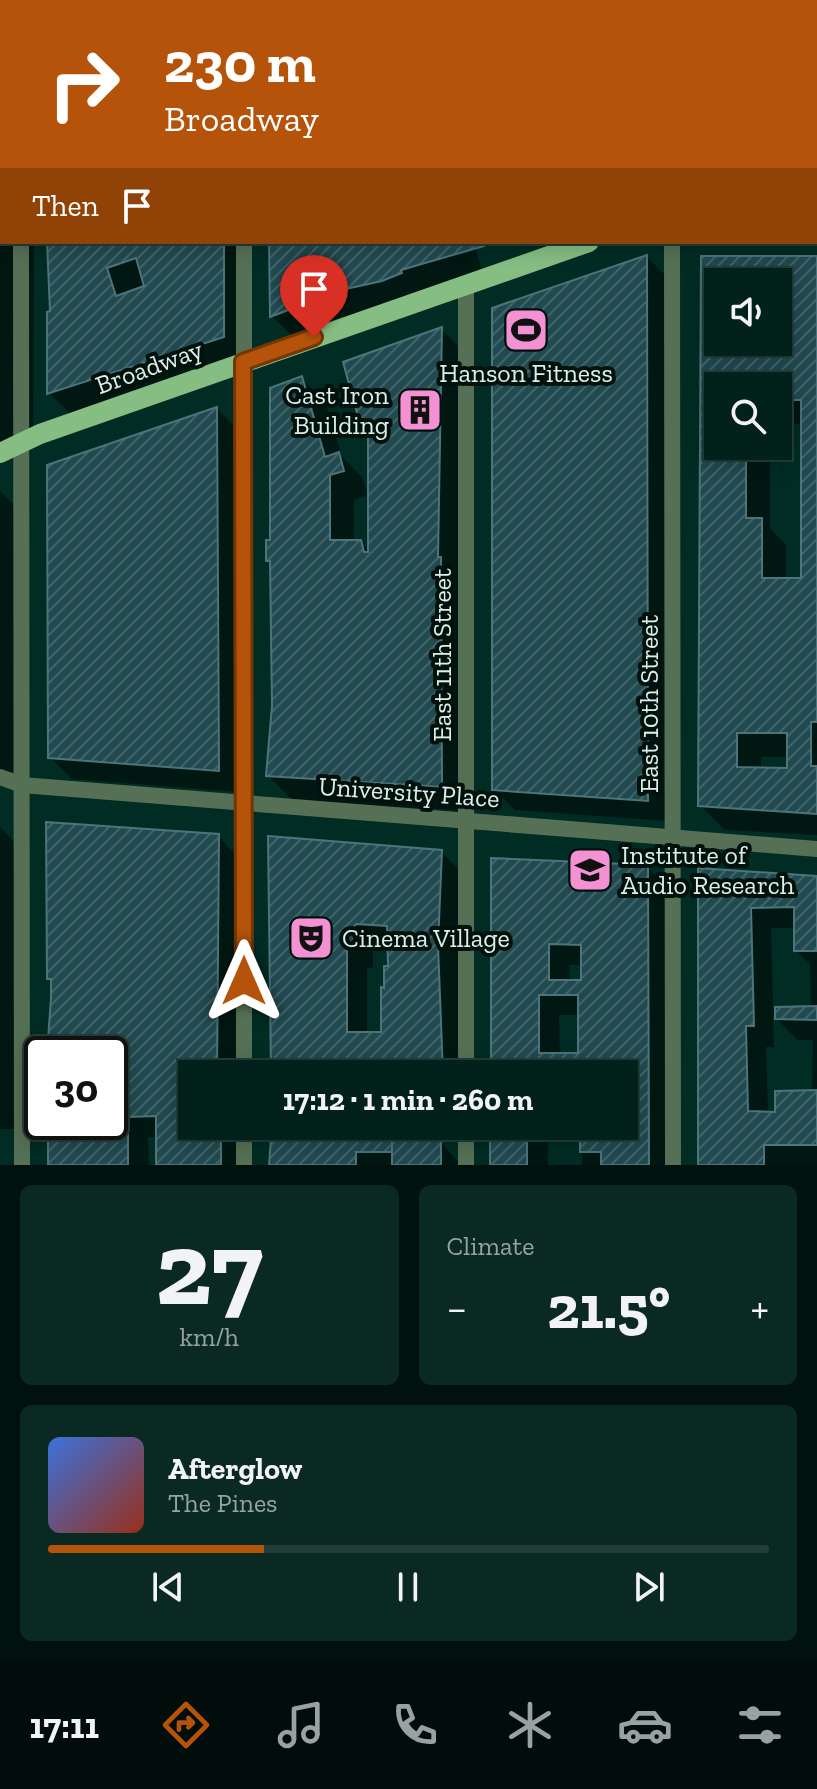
<!DOCTYPE html>
<html lang="en">
<head>
<meta charset="utf-8">
<style>
  :root { --surface:#01211a; --page:#0b2923; --text:#f1f3f6; --muted:#96a3a2; --line:#233e39; --accent:#b45309 }
  body { margin:0; font-family:"Zilla Slab",serif; background:var(--page); color:var(--text); height:100vh; display:flex; flex-direction:column; font-size:30px; white-space:nowrap }
  * { box-sizing:border-box; margin:0 }
  p { font-size:26px; color:var(--muted) }
  .icon { flex:none; width:44px; height:44px; fill:none; stroke:currentColor; stroke-width:2; stroke-linecap:round; stroke-linejoin:round }
  .map { position:relative; height:1165px; overflow:hidden }
  .drawer { display:flex; flex-direction:column; gap:20px; padding:20px; background:#01120e; flex:1 }
  .drawer>* { flex:none }
  .banner { position:absolute; left:0px; top:0px; width:818px; height:244px; box-shadow:0 4px 20px #0003,0 0 0 2px var(--line); background:#b45309; color:#fff; overflow:hidden }
  .buttons { position:absolute; left:704px; top:268px; display:grid; gap:16px }
  .buttons a { display:grid; place-items:center; width:88px; height:88px; border-radius:0px; background:var(--surface); box-shadow:0 4px 20px #0003,0 0 0 2px var(--line); font-size:40px }
  .speed { position:absolute; left:24px; top:1036px; display:flex; gap:16px; font-size:40px; font-weight:700; text-align:center }
  .speed>* { display:grid; place-content:center; width:104px; height:104px; border-radius:50%; background:var(--surface); box-shadow:0 4px 20px #0003,0 0 0 2px var(--line); line-height:1 }
  .speed .limit { border:4px solid #111; border-radius:12px; background:#fff; color:#111 }
  .pin { position:absolute; display:grid; place-items:center; width:68px; height:68px; color:#fff; margin:-82px -34px; border-radius:50% 50% 50% 0; rotate:-45deg; box-shadow:0 0 8px #0007 }
  .pin .icon { rotate:45deg }
  .me { position:absolute; width:88px; margin:-44px; rotate:0deg; stroke-linejoin:round; filter:drop-shadow(0 0 6px #0008) }
  .turn { display:flex; align-items:center; gap:28px; height:168px; padding:0 32px; font-size:36px }
  .turn .icon { width:104px; height:104px; stroke-width:2.5 }
  .turn b { display:block; font-size:56px; line-height:68px }
  .then { display:flex; align-items:center; height:76px; padding:0 32px; background:#0003; gap:16px; font-size:30px }
  .big { font-size:60px; font-weight:800; line-height:1.1 }
  .drawer .card { flex:1; display:flex; flex-direction:column; justify-content:center; gap:12px; min-width:0; padding:0 28px; border-radius:12px; background:var(--page) }
  .drawer .dial { align-items:center; gap:0 }
  .dial b { font-size:104px; line-height:1 }
  .song { display:flex; align-items:center; gap:24px }
  .cover { width:96px; height:96px; border-radius:12px; background:linear-gradient(135deg,hsl(220 70% 55%),hsl(10 70% 35%)) }
  .played { height:8px; border-radius:4px; background:linear-gradient(90deg,var(--accent) 30%,var(--line) 30%) }
  .keys { display:flex; justify-content:space-around; direction:ltr }
  .heat { display:flex; justify-content:space-between; align-items:center; font-size:44px; direction:ltr }
  .drawer .tiles { flex:1; display:grid; gap:20px; grid-template-columns:1fr 1fr }
  .card:last-child { grid-column:span 2 }
  .trip { position:absolute; left:178px; top:1060px; width:460px; height:80px; border-radius:0px; background:var(--surface); box-shadow:0 4px 20px #0003,0 0 0 2px var(--line); font-weight:800; line-height:80px; text-align:center }
  .tab-bar { display:flex; height:128px; justify-content:space-around; align-items:center; background:#000d0a; color:var(--muted) }
  .tab-bar .icon { width:56px; height:56px }
  .tab-bar .active { color:var(--accent) }
  .tab-bar b { font-size:36px; color:var(--text) }
  .map>svg:first-child { display:block }
  .shadow { fill:#0007; fill-rule:evenodd }
  .building { fill:url(#building-hatch); stroke:#4b747b; stroke-width:2; fill-rule:evenodd }
  .lines { fill:none; stroke-linecap:round; stroke-linejoin:round }
  .minor { stroke:#567055; stroke-width:16 }
  .primary { stroke:#86bd83; stroke-width:20 }
  .route-casing { stroke:#753606; stroke-width:20 }
  .route { stroke:#b45309; stroke-width:14 }
  .labels { text-anchor:middle; stroke-width:8; stroke-linejoin:round; paint-order:stroke }
  .street-label { font-size:26px; fill:#dbf0ea; stroke:#03110d }
  .poi-label { font-size:26px; fill:#dbf0ea; stroke:#03110d; text-anchor:start }
</style>
</head>
<body>
<div class="map">
<svg width="817" height="1165" viewBox="0 0 817 1165">
  <defs>
    <pattern id="building-hatch" width="6" height="6" patternUnits="userSpaceOnUse" patternTransform="scale(2)"><rect width="6" height="6" fill="#214a50"/><path d="M-1 1l2-2M0 6l6-6M5 7l2-2" fill="none" stroke="#416469"/></pattern>
  </defs>
  <rect width="100%" height="100%" fill="#012c23"/>
  <g class="shadow">
    <path d="M 0,0 L 17,0 L 2,2 L 0,179 Z"/>
    <path d="M 47,0 L 240,0 L 240,2 Z"/>
    <path d="M 272,0 L 411,0 L 405,2 Z"/>
    <path d="M 701,0 L 817,0 L 817,218 L 816,2 Z"/>
    <path d="M 0,211 L 2,242 L 34,244 L 33,449 L 0,461 Z"/>
    <path d="M 50,242 L 247,242 L 247,361 L 73,416 L 49,393 Z"/>
    <path d="M 271,242 L 474,242 L 482,272 L 292,336 L 272,316 Z"/>
    <path d="M 647,257 L 667,277 L 668,821 L 515,810 L 494,789 Z"/>
    <path d="M 703,258 L 817,258 L 817,835 L 725,830 L 700,805 ZM 718,282 L 778,282 L 778,342 L 718,342 ZM 718,386 L 778,386 L 778,433 L 787,433 L 787,424 L 803,424 L 803,580 L 786,580 L 786,545 L 770,528 L 770,446 L 718,446 ZM 761,757 L 789,757 L 789,770 L 761,769 Z"/>
    <path d="M 441,329 L 465,353 L 466,811 L 292,800 L 268,775 L 274,706 L 272,564 L 268,560 L 302,379 L 326,403 L 342,457 L 363,478 L 367,495 L 354,500 L 354,542 L 360,542 L 370,552 L 370,437 L 363,430 Z"/>
    <path d="M 217,409 L 239,431 L 240,792 L 72,779 L 50,757 Z"/>
    <path d="M 0,491 L 18,509 L 17,772 L 0,771 Z"/>
    <path d="M 0,827 L 15,843 L 17,1129 L 0,1129 Z"/>
    <path d="M 218,836 L 239,858 L 238,1074 L 192,1074 L 192,1126 L 239,1126 L 240,1165 L 158,1165 L 158,1137 L 148,1137 L 149,1165 L 50,1165 L 50,1122 L 110,1122 L 110,1054 L 49,1054 L 53,982 L 49,978 Z"/>
    <path d="M 270,838 L 441,852 L 462,872 L 462,1074 L 271,1074 ZM 377,944 L 389,944 L 383,1034 L 367,1034 L 367,968 L 373,968 L 373,948 Z"/>
    <path d="M 493,860 L 647,867 L 669,889 L 669,1165 L 582,1165 L 582,1134 L 597,1134 L 597,1126 L 624,1126 L 624,1074 L 492,1074 ZM 569,965 L 583,965 L 583,982 L 570,982 ZM 559,1015 L 580,1015 L 580,1055 L 560,1055 Z"/>
    <path d="M 700,870 L 817,878 L 817,1165 L 700,1165 ZM 771,928 L 796,928 L 796,950 L 810,964 L 811,1008 L 773,1009 ZM 773,1015 L 798,1040 L 813,1040 L 812,1092 L 777,1114 L 768,1114 L 766,1047 L 774,1047 Z"/>
    <path d="M 271,1126 L 351,1126 L 351,1134 L 366,1134 L 366,1126 L 411,1126 L 411,1141 L 440,1141 L 461,1165 L 271,1165 Z"/>
    <path d="M 440,1126 L 463,1126 L 463,1130 L 444,1130 Z"/>
    <path d="M 492,1126 L 555,1126 L 556,1138 L 548,1138 L 548,1165 L 492,1165 Z"/>
  </g>
  <g class="building">
    <path d="M 47,242 L 224,242 L 224,337 L 47,394 L 47,312 L 50,311 ZM 136,258 L 144,286 L 116,296 L 107,268 Z"/>
    <path d="M 269,242 L 483,242 L 484,246 L 401,270 L 402,273 L 382,281 L 341,290 L 270,317 Z"/>
    <path d="M 647,255 L 648,801 L 492,790 L 492,308 Z"/>
    <path d="M 701,256 L 817,256 L 817,722 L 811,722 L 811,766 L 817,766 L 817,814 L 698,806 ZM 718,282 L 778,282 L 778,342 L 718,342 ZM 718,386 L 778,386 L 778,400 L 801,400 L 801,578 L 762,578 L 762,518 L 746,518 L 746,446 L 718,446 ZM 737,733 L 787,733 L 787,768 L 737,767 Z"/>
    <path d="M 442,327 L 438,557 L 441,557 L 442,787 L 266,776 L 272,706 L 270,561 L 266,561 L 266,540 L 270,540 L 270,388 L 302,376 L 325,457 L 339,452 L 344,471 L 330,475 L 330,540 L 361,540 L 364,552 L 368,552 L 368,429 L 362,431 L 343,362 Z"/>
    <path d="M 217,407 L 219,771 L 48,758 L 47,465 Z"/>
    <path d="M 46,822 L 219,834 L 217,1074 L 192,1074 L 192,1126 L 221,1126 L 221,1165 L 156,1165 L 156,1116 L 128,1117 L 128,1165 L 48,1165 L 48,1122 L 110,1122 L 110,1054 L 47,1054 L 51,998 L 51,979 L 47,979 Z"/>
    <path d="M 268,836 L 442,850 L 438,945 L 443,1074 L 364,1074 L 364,1068 L 330,1068 L 330,1074 L 271,1074 ZM 356,924 L 387,926 L 388,966 L 384,966 L 384,988 L 381,987 L 381,1032 L 347,1032 L 347,948 L 353,948 L 353,928 Z"/>
    <path d="M 491,858 L 648,865 L 649,1165 L 601,1165 L 601,1152 L 580,1152 L 580,1132 L 595,1132 L 595,1126 L 624,1126 L 624,1074 L 491,1074 ZM 549,944 L 581,945 L 581,980 L 549,980 ZM 539,995 L 578,995 L 578,1053 L 539,1053 Z"/>
    <path d="M 698,868 L 817,876 L 817,951 L 794,951 L 794,907 L 751,908 L 754,1026 L 746,1026 L 748,1111 L 775,1112 L 775,1091 L 817,1090 L 817,1145 L 764,1145 L 764,1165 L 698,1165 Z"/>
    <path d="M 817,1006 L 817,1020 L 775,1019 L 775,1007 Z"/>
    <path d="M 272,1126 L 323,1126 L 323,1132 L 364,1132 L 364,1126 L 392,1126 L 392,1152 L 356,1152 L 356,1165 L 269,1165 Z"/>
    <rect x="490" y="1127" width="37" height="38"/>
    <rect x="392" y="1139" width="49" height="26"/>
  </g>
  <g class="lines">
    <g class="minor">
      <path d="M 19,0 L 19,2"/>
      <path d="M 672,0 L 672,2"/>
      <path d="M 243,2 L 243,0"/>
      <path d="M 21,242 L 22,1165"/>
      <path d="M 244,242 L 244,1074"/>
      <path d="M 672,242 L 673,1165"/>
      <path d="M 466,285 L 466,1074"/>
      <path d="M 0,777 L 22,785 L 817,849"/>
      <path d="M 244,1126 L 244,1165"/>
      <path d="M 466,1165 L 466,1126"/>
    </g>
    <g class="primary">
      <path d="M 461,2 L 467,0"/>
      <path d="M 0,161 L 2,160"/>
      <path d="M 816,223 L 817,223"/>
      <path d="M 0,453 L 40,434 L 589,242"/>
    </g>
  </g>
  <g class="lines">
    <g class="route-casing">
      <path id="route" d="M 244,981 L 243,362 L 314,337"/>
    </g>
    <use href="#route" class="route"/>
  </g>
  <defs>
    <g id="stadium-square" transform="scale(2.3)"><rect x="-9" y="-9" width="18" height="18" rx="4" fill="#f491d3" stroke="#03110d"/><path d="M0-5a6.5 5 0 1 0 0 10a6.5 5 0 1 0 0-10ZM-3.5-1.8h7v3.6h-7Z" fill="#111"/></g>
    <g id="building-square" transform="scale(2.3)"><rect x="-9" y="-9" width="18" height="18" rx="4" fill="#f491d3" stroke="#03110d"/><path d="M-4-6H4V6H1V3H-1V6H-4ZM-2.5-4.3h1.7v1.8h-1.7ZM.8-4.3h1.7v1.8H.8ZM-2.5-1h1.7V.8h-1.7ZM.8-1h1.7V.8H.8Z" fill="#111"/></g>
    <g id="university-square" transform="scale(2.3)"><rect x="-9" y="-9" width="18" height="18" rx="4" fill="#f491d3" stroke="#03110d"/><path d="M0-5L7-2L0 1L-7-2ZM-4 1L0 2.5L4 1V4Q0 6-4 4Z" fill="#111"/></g>
    <g id="theatre-square" transform="scale(2.3)"><rect x="-9" y="-9" width="18" height="18" rx="4" fill="#f491d3" stroke="#03110d"/><path d="M-5-5.5Q0-4 5-5.5V0Q5 5 0 6Q-5 5-5 0ZM-3.3-2.5H-1v1.5H-3.3ZM1-2.5H3.3v1.5H1ZM-2.8 1Q0 5.5 2.8 1Z" fill="#111"/></g>
  </defs>
  <g fill-rule="evenodd">
    <use href="#stadium-square" x="526" y="330"/>
    <use href="#building-square" x="420" y="410"/>
    <use href="#university-square" x="590" y="870"/>
    <use href="#theatre-square" x="311" y="938"/>
  </g>
  <g class="labels">
    <g class="street-label">
      <text transform="translate(149 367) rotate(-20)" y="9">Broadway</text>
      <text transform="translate(442 655) rotate(-90)" y="9">East 11th Street</text>
      <text transform="translate(649 704) rotate(-90)" y="9">East 10th Street</text>
      <text transform="translate(409 792) rotate(4)" y="9">University Place</text>
    </g>
    <g class="poi-label">
      <text x="526" y="382" text-anchor="middle">Hanson Fitness</text>
      <text x="389" y="404" text-anchor="end">Cast Iron<tspan x="389" dy="30">Building</tspan></text>
      <text x="621" y="864">Institute of<tspan x="621" dy="30">Audio Research</tspan></text>
      <text x="342" y="947">Cinema Village</text>
    </g>
  </g>
</svg>
<div class="buttons">
<a><svg class="icon" aria-label="sound" viewBox="0 0 24 24"><path d="M4 9h4l5-4v14l-5-4H4zM17 9q2 3 0 6"/></svg></a>
<a><svg class="icon" aria-label="search" viewBox="0 0 24 24"><circle cx="10" cy="10" r="6"/><path d="M15 15l6 6"/></svg></a>
</div>
<div class="speed"><div class="limit">30</div></div>
<div class="pin" style="left:314px;top:337px;background:#d93025"><svg class="icon" aria-label="arrive" viewBox="0 0 24 24"><path d="M6 21V4h12l-3 4 3 4H6"/></svg></div>
<svg class="me" style="left:244px;top:981px" viewBox="-20 -20 40 40"><path d="M0-17L14 15 0 8-14 15z" fill="#b45309" stroke="#fff" stroke-width="4"/></svg>
<div class="trip">17:12 · 1 min · 260 m</div>
<div class="banner">
<div class="turn"><svg class="icon" aria-label="right" viewBox="0 0 24 24"><path d="M7 20v-9h11M14 6l5 5-5 5"/></svg><div><b>230 m</b>Broadway</div></div>
<div class="then">Then<svg class="icon" aria-label="arrive" viewBox="0 0 24 24"><path d="M6 21V4h12l-3 4 3 4H6"/></svg></div>
</div>
</div>
<section class="drawer">
<div class="tiles">
<div class="card dial"><b>27</b><p>km/h</p></div>
<div class="card"><p>Climate</p>
<div class="heat"><a>−</a><b class="big">21.5°</b><a>+</a></div>
</div>
<div class="card">
<div class="song"><i class="cover"></i><div><b>Afterglow</b><p>The Pines</p></div></div>
<div class="played"></div>
<div class="keys"><svg class="icon" aria-label="previous" viewBox="0 0 24 24"><path d="M18 5L8 12l10 7zM5 5v14"/></svg><svg class="icon" aria-label="pause" viewBox="0 0 24 24"><path d="M8 5v14M16 5v14"/></svg><svg class="icon" aria-label="next" viewBox="0 0 24 24"><path d="M6 5l10 7-10 7zM19 5v14"/></svg></div>
</div>
</div>
</section>
<nav class="tab-bar">
<b>17:11</b>
<svg class="icon active" aria-label="directions" viewBox="0 0 24 24"><path d="M12 3l9 9-9 9-9-9zM9 14v-3h6M13 9l2 2-2 2"/></svg>
<svg class="icon" aria-label="music" viewBox="0 0 24 24"><path d="M9 18V5l10-2v13"/><circle cx="6" cy="18" r="3"/><circle cx="16" cy="16" r="3"/></svg>
<svg class="icon" aria-label="phone" viewBox="0 0 24 24"><path d="M5 4h4l2 5-3 2q2 4 5 5l2-3 5 2v4C11 20 4 13 5 4z"/></svg>
<svg class="icon" aria-label="climate" viewBox="0 0 24 24"><path d="M12 3v18M4 7l16 10M4 17L20 7"/></svg>
<svg class="icon" aria-label="car" viewBox="0 0 24 24"><path d="M5 17H2v-5l4-1 3-4h7l3 4 3 1v5h-3M9 17h6M6 11h13"/><circle cx="7" cy="17" r="2"/><circle cx="17" cy="17" r="2"/></svg>
<svg class="icon" aria-label="filters" viewBox="0 0 24 24"><path d="M4 7h16M4 17h16"/><circle cx="9" cy="7" r="2"/><circle cx="15" cy="17" r="2"/></svg>
</nav>
</body>
</html>
